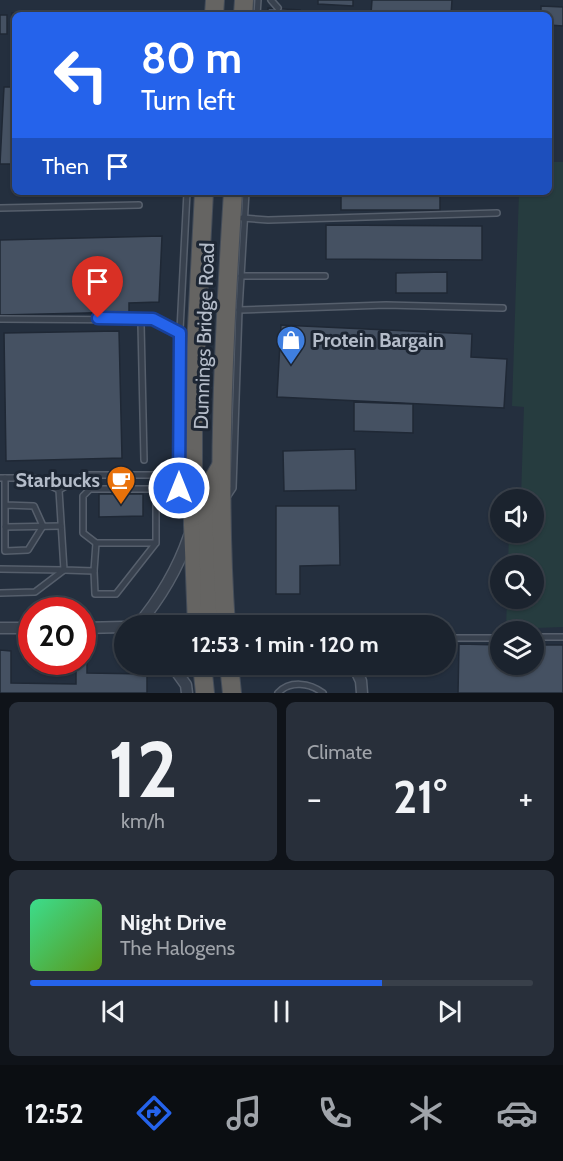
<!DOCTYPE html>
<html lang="en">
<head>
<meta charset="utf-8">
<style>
  :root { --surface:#1b232e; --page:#282f3a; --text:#f1f3f6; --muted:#a0a4aa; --line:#39404a; --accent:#2563eb }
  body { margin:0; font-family:Cabin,sans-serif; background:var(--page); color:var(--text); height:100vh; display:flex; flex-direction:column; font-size:22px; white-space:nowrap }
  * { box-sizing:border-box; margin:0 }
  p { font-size:20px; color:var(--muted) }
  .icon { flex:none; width:33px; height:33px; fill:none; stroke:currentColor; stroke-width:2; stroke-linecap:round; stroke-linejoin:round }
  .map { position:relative; height:693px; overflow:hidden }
  .drawer { display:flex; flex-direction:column; gap:9px; padding:9px; background:#0f1319; flex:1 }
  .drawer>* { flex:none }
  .banner { position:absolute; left:12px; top:12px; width:540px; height:183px; border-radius:9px; box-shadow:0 2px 4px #0004,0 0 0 2px var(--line); background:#2563eb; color:#fff; overflow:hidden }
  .controls { position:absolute; left:490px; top:489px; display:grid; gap:12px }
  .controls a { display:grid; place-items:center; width:54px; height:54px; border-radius:50%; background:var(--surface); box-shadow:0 2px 4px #0004,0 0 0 2px var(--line); font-size:30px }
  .speed { position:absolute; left:18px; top:597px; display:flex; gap:12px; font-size:30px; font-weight:700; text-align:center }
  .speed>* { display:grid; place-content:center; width:78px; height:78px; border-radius:50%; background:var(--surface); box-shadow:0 2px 4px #0004,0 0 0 2px var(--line); line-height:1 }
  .speed .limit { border:9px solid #d22; background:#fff; color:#111 }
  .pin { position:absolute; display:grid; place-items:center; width:51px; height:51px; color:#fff; margin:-62px -26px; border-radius:50% 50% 50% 0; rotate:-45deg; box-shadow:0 0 6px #0007 }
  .pin .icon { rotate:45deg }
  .me { position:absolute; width:66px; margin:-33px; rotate:0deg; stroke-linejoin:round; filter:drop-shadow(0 0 4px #0008) }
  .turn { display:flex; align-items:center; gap:21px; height:126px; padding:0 30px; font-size:27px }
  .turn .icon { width:78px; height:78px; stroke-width:2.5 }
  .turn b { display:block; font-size:42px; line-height:51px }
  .then { display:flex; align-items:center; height:57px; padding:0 30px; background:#0003; gap:12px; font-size:22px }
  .big { font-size:45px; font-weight:800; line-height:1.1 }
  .drawer .tile { flex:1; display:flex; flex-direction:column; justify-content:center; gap:9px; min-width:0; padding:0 21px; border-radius:9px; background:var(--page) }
  .drawer .dial { align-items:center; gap:0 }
  .dial b { font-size:78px; line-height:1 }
  .song { display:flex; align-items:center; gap:18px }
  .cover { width:72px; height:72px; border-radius:9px; background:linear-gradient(135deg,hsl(150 70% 55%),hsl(90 70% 35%)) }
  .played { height:6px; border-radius:3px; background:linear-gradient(90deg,var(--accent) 70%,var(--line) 70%) }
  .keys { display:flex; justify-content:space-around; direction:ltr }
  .heat { display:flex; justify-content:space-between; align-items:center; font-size:33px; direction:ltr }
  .drawer .tiles { flex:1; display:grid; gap:9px; grid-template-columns:1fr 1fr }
  .tile:last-child { grid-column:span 2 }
  .trip { position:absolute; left:114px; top:615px; width:342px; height:60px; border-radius:30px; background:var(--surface); box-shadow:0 2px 4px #0004,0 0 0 2px var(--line); font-weight:800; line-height:60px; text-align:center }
  .tab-bar { display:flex; height:96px; justify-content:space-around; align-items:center; background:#0b0e12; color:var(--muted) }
  .tab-bar .icon { width:42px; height:42px }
  .tab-bar .on { color:var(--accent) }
  .tab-bar b { font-size:27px; color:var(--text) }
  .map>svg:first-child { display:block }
  .green { fill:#263c3f }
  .building { fill:#455162; stroke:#1f2835; stroke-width:1.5 }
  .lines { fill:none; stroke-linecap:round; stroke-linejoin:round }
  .service-casing { stroke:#565f6c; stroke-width:8 }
  .minor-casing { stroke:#565f6c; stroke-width:13 }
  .trunk-casing { stroke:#434c59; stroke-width:20 }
  .service { stroke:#38414e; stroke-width:5 }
  .minor { stroke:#38414e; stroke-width:10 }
  .trunk { stroke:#656462; stroke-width:18 }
  .route-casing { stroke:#184099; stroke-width:15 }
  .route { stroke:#2563eb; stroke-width:10 }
  .labels { text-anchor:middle; stroke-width:6; stroke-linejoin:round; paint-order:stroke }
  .street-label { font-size:20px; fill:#b4bcc9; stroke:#1d2633 }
  .poi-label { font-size:20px; font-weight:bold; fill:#b4bcc9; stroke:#1d2633; text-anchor:start }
</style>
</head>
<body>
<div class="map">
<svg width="563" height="693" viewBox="0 0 563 693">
  <rect width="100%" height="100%" fill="#242f3e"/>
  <path class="green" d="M 549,162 L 563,162 L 563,627 L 506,629 L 507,599 L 534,598 L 534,566 L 508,565 L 509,533 L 534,532 L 534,500 L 510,499 L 510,495 L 521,496 L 524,407 L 512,406 L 519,192 L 549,192 Z"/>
  <g class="building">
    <path d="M 318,0 L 353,0 L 353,6 L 318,4 Z"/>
    <path d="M 372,0 L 452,0 L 451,15 L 371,14 Z"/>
    <path d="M 541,6 L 563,7 L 563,26 L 549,25 L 549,15 L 541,15 Z"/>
    <path d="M 268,8 L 300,10 L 300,15 L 268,15 Z"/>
    <path d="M 159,11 L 172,11 L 172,15 L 140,15 L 159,13 Z"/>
    <path d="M 12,13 L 24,13 L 15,15 L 15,37 L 12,37 Z"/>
    <rect x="0" y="15" width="7" height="19"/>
    <path d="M 4,87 L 15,87 L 15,164 L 0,164 Z"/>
    <rect x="341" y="192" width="99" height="18"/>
    <path d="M 326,225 L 482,226 L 482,260 L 326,259 Z"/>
    <path d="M 162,236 L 159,302 L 129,303 L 129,312 L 0,315 L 0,240 Z"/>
    <path d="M 447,272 L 447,293 L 396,293 L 396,273 Z"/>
    <path d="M 281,325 L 472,334 L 471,357 L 507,359 L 504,408 L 277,397 Z"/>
    <path d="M 119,331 L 122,458 L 6,461 L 4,333 Z"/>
    <path d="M 354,402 L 413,404 L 413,433 L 354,431 Z"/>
    <path d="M 355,449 L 356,490 L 284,491 L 283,451 Z"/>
    <path d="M 99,494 L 143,494 L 143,516 L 99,517 Z"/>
    <path d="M 276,506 L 339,506 L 340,565 L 300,566 L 300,594 L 276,594 Z"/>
    <path d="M 459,644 L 501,645 L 501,664 L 534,664 L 534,645 L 563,645 L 563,693 L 458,693 Z"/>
    <path d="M 0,650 L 11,651 L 11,683 L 76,684 L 76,662 L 82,662 L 82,650 L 87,650 L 87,673 L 147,674 L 147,693 L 0,693 Z"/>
  </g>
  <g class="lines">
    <g class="service-casing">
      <g id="service">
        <path d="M 271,0 L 278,8"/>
        <path d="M 257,15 L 258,0"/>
        <path d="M 187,192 L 180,330 L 179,506 L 188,519"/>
        <path d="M 0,208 L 139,205"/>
        <path d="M 242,218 L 268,220 L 497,213"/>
        <path d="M 241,276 L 325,276"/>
        <path d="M 239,310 L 386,305 L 503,308"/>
        <path d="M 0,319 L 144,320"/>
        <path d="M 144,460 L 141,324 L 147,318 L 167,324 L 180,333"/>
        <path d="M 0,478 L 35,478 L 59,490 L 64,570 L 94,571 L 96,543"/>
        <path d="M 59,490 L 85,475 L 156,475 L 179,488"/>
        <path d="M 227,497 L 233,488 L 239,310 L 246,192"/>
        <path d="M 5,505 L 34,506 L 43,526 L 28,550 L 5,551 L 5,478"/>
        <path d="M 5,527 L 61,526"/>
        <path d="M 0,569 L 62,570"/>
        <path d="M 94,571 L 95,594 L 116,594 L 156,543 L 156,495 L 152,489 L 90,489 L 83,496 L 83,533 L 96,543 L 156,543"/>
        <path d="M 0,593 L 35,592 L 64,570"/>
        <path d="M 534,637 L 563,637"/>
        <path d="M 446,638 L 501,638"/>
        <path d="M 278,693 C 290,680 310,683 323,693"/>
      </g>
    </g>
    <g class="minor-casing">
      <g id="minor">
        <path d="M 137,626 C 159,600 178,568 189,536"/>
        <path d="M 0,628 L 32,628"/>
        <path d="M 82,628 L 124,627"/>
        <path d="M 171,664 L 186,685 L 187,693"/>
        <path d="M 353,664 L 361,681 L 362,693"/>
      </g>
    </g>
    <g class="trunk-casing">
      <g id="trunk">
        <path d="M 214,15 L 215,0"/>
        <path d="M 243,15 L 244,0"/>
        <path d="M 197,626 L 193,525 L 193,405 L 204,192"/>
        <path d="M 198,626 L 207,617 L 210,605 L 207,490 L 221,466"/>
        <path d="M 226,626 C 216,481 224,336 233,192"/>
        <path d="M 202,664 L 205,693"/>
        <path d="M 229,664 L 232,693"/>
      </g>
    </g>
    <use href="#service" class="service"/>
    <use href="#minor" class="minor"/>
    <use href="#trunk" class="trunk"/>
  </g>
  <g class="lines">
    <g class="route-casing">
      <path id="route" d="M 98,318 L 153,319 L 180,333 L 179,488"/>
    </g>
    <use href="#route" class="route"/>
  </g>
  <defs>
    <g id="shop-pin" transform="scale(1.5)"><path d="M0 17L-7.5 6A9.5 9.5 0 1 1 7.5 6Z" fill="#3f7fe0" stroke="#1d2633"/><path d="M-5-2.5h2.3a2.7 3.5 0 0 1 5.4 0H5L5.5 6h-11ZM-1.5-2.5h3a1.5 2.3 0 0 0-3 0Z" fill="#fff"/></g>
    <g id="cafe-pin" transform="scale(1.5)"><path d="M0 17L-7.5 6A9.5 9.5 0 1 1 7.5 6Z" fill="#e8710a" stroke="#1d2633"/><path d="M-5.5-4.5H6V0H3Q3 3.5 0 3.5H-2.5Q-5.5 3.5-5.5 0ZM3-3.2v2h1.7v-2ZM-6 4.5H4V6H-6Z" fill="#fff"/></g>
  </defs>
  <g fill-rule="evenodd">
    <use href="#shop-pin" x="291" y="340"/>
    <use href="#cafe-pin" x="121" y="480"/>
  </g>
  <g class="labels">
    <g class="street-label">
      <text transform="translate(204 336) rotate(-88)" y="7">Dunnings Bridge Road</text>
    </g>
    <g class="poi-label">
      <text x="312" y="347">Protein Bargain</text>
      <text x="100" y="487" text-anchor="end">Starbucks</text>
    </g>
  </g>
</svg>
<div class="controls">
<a><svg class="icon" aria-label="sound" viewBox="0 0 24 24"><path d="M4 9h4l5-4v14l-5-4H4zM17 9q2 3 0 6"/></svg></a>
<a><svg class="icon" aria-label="search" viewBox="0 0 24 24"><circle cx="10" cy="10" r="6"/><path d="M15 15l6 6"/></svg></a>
<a><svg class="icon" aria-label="layers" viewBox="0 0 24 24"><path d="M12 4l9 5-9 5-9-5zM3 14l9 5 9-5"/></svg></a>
</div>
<div class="speed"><div class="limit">20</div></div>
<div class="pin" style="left:98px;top:318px;background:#d93025"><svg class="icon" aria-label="arrive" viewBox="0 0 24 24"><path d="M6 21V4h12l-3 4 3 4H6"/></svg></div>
<svg class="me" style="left:179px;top:488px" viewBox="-20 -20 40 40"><circle r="17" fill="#2563eb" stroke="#fff" stroke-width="3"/><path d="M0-11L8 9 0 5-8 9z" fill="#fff"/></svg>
<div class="trip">12:53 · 1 min · 120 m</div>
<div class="banner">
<div class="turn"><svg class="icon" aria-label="left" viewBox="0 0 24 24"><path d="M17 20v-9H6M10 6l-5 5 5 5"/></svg><div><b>80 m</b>Turn left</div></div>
<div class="then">Then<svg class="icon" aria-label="arrive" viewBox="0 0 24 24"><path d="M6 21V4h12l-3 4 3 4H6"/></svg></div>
</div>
</div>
<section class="drawer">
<div class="tiles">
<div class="tile dial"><b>12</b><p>km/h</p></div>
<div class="tile"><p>Climate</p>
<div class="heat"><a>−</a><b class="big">21°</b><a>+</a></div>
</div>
<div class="tile">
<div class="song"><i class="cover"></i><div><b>Night Drive</b><p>The Halogens</p></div></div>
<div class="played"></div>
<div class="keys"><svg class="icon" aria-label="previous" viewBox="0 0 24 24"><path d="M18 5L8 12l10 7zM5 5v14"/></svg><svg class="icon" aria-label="pause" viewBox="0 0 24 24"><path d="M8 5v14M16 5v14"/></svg><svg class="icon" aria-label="next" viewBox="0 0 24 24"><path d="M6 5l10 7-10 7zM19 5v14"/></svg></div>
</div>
</div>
</section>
<nav class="tab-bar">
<b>12:52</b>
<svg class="icon on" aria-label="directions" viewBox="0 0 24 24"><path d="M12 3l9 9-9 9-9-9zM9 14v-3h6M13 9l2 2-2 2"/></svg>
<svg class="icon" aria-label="music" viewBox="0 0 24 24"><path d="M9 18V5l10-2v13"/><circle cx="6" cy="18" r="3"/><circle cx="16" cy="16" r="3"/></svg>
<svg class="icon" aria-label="phone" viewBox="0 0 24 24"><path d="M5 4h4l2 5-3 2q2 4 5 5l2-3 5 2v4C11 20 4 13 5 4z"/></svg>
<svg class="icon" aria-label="climate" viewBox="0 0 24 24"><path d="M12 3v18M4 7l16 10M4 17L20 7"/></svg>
<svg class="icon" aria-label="car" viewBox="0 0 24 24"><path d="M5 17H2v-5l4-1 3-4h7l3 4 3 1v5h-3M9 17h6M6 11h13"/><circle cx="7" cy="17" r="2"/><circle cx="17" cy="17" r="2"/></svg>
</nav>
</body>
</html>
